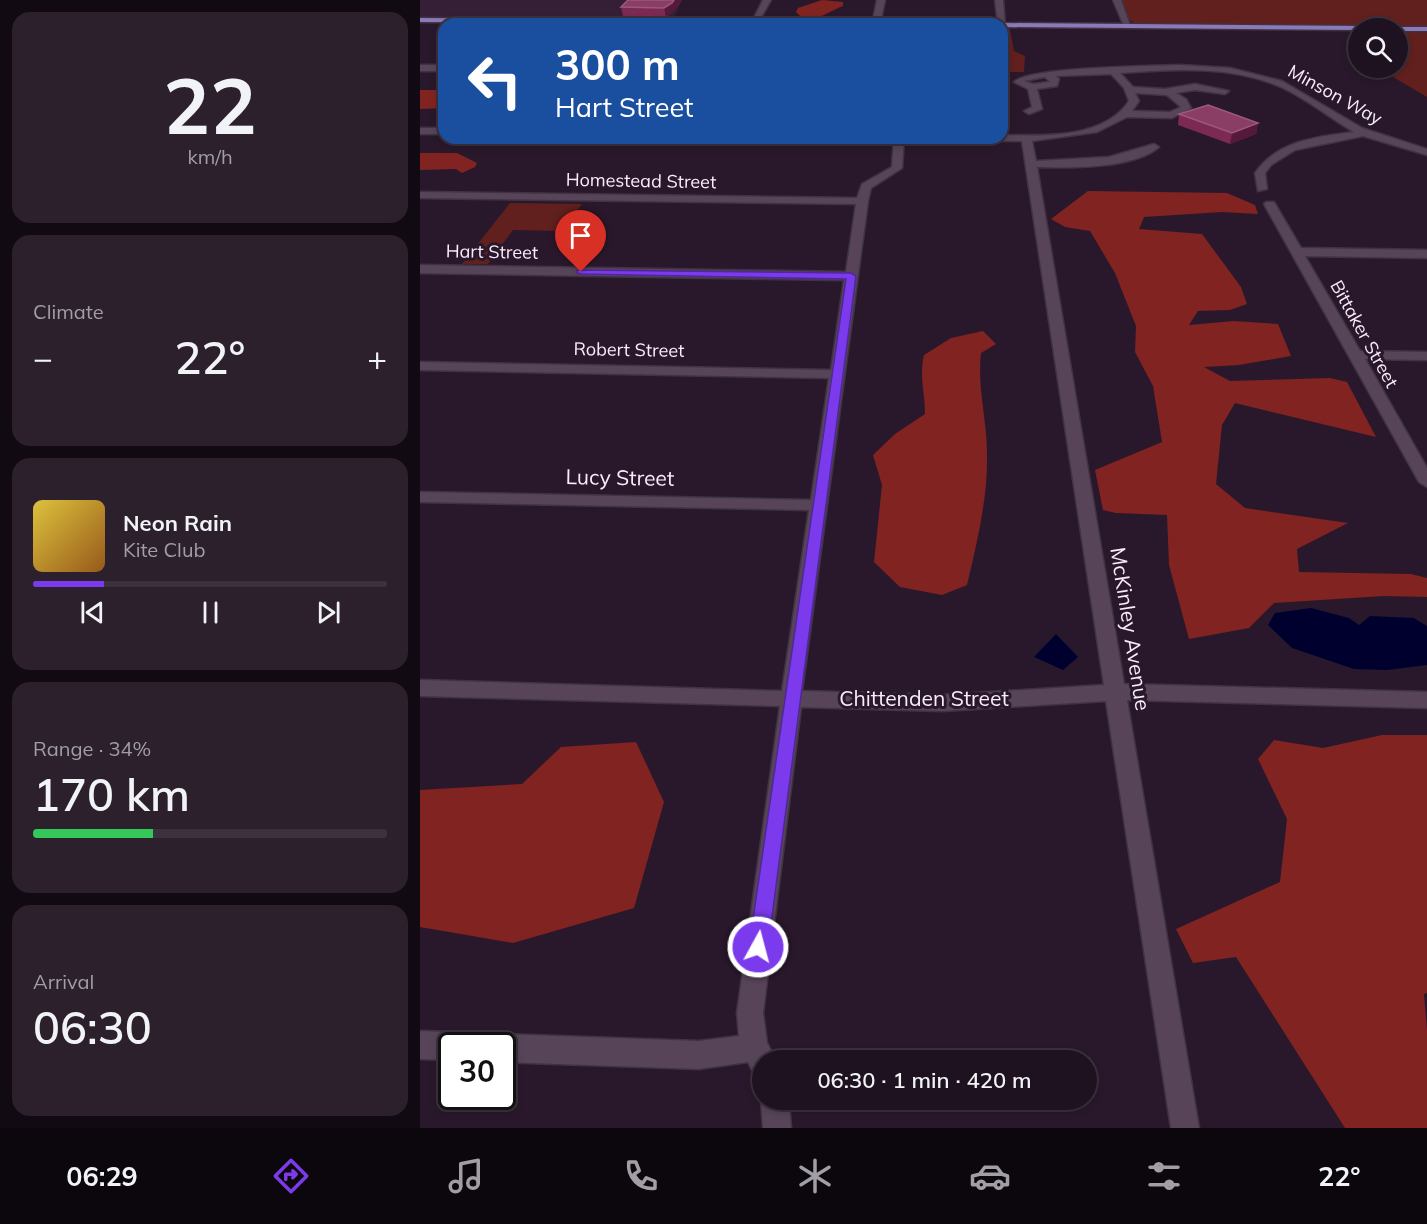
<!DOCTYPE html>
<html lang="en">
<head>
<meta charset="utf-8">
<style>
  :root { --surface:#1f1220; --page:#2c202d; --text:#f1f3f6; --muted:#a19ea5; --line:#3c323e; --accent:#7c3aed }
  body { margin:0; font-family:Mulish,sans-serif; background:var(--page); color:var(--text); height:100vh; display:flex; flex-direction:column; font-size:22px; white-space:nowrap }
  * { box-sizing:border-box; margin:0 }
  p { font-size:20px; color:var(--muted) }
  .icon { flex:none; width:33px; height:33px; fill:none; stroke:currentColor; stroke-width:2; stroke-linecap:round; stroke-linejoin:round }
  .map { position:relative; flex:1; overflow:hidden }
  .drawer { display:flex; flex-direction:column; gap:12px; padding:12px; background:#110a12; width:420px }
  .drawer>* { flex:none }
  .banner { position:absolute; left:18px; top:18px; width:570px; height:126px; border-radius:18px; box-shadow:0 3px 9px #0003,0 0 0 2px var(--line); background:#1a4fa0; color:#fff; overflow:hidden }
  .buttons { position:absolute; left:928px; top:18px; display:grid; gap:12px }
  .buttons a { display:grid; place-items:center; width:60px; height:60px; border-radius:50%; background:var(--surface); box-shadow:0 3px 9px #0003,0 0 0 2px var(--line); font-size:30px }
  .speed { position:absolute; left:18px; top:1032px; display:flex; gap:12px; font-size:30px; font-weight:700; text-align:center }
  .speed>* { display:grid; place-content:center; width:78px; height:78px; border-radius:50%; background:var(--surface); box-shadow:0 3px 9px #0003,0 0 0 2px var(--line); line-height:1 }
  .speed .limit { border:3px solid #111; border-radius:9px; background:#fff; color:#111 }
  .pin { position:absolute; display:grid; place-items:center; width:51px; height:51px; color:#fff; margin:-62px -26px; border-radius:50% 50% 50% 0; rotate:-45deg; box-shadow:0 0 6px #0007 }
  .pin .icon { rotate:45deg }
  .me { position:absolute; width:66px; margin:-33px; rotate:7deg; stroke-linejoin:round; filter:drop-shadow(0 0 4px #0008) }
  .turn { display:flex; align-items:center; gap:21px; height:126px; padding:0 18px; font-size:27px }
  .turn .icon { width:78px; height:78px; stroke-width:2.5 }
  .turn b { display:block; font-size:42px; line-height:51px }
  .big { font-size:45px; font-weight:600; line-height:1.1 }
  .drawer .card { flex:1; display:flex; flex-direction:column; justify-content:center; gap:9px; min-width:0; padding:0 21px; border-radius:18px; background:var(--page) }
  .drawer .dial { align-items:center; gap:0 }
  .dial b { font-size:78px; line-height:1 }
  .song { display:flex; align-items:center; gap:18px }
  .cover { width:72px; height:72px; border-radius:9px; background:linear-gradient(135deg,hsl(50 70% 55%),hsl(30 70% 35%)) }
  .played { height:6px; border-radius:3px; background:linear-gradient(90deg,var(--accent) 20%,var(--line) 20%) }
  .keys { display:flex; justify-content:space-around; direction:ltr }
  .heat { display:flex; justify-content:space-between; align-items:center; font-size:33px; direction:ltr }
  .charge { height:9px; border-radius:4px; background:linear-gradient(90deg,#34c759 34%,var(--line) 0) }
  .trip { position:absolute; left:332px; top:1050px; width:345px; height:60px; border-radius:30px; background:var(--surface); box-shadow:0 3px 9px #0003,0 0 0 2px var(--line); font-weight:600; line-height:60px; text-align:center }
  .dock { display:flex; height:96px; justify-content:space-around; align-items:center; background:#0c070d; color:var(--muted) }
  .dock .icon { width:42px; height:42px }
  .dock .active { color:var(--accent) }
  .dock b { font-size:27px; color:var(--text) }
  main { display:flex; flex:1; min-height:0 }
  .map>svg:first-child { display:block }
  .built { fill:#351f37 }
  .green { fill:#61201d }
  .forest { fill:#812321 }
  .water { fill:#00002f }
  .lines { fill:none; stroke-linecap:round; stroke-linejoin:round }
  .minor-casing { stroke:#3f3341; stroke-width:3 }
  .major-casing { stroke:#3f3341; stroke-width:3 }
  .minor { fill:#574459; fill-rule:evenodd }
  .major { fill:#8b79b8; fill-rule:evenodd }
  .wall { fill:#7c2953 }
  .shaded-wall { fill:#55193b }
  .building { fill:#8a3e65; stroke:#9b597c; stroke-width:1.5 }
  .route { fill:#7c3aed; stroke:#51269a; stroke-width:1.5 }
  .labels { text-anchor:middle; stroke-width:6; stroke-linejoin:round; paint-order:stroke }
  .far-street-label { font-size:18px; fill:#f9edfa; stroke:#29182b }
  .street-label { font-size:21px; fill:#f9edfa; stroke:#29182b }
</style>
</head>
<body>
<main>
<section class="drawer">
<div class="card dial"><b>22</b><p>km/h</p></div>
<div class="card"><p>Climate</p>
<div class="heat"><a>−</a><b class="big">22°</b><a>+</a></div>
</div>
<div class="card">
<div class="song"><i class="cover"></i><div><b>Neon Rain</b><p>Kite Club</p></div></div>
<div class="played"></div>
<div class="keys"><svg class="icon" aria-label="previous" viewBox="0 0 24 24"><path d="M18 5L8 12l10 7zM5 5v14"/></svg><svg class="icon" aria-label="pause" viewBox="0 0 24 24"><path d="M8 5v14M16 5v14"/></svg><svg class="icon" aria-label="next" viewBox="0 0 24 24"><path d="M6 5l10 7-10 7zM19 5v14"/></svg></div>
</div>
<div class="card"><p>Range · 34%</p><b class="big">170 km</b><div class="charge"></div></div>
<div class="card"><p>Arrival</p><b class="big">06:30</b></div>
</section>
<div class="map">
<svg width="1007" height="1128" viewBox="0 0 1007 1128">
  <rect width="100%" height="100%" fill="#29182b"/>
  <path class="built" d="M 0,0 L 262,0 L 253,20 L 0,17 Z"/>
  <g class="green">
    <path d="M 701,0 L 1007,0 L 1007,27 L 717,24 L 709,20 Z"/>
    <path d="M 582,29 L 590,29 L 594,51 L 605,56 L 604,72 L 582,72 Z"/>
    <path d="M 978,32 L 1007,32 L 1007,97 L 958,68 L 978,68 Z"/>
    <path d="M 90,203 L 162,204 L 143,231 L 93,230 L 68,264 L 42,264 Z"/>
  </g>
  <g class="forest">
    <path d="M 402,0 L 423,2 L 423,6 C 408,12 403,18 384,20 L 376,12 L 378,8 Z"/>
    <path d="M 0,90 L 24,90 L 24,108 L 0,109 Z"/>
    <path d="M 0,153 L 37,153 L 57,163 L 55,167 L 42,173 L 36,169 L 0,170 Z"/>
    <path d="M 668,191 L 807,193 L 835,205 L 838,214 L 802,212 L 724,217 L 719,229 L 782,234 L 821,287 L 827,304 L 810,310 L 778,311 L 769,325 L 814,321 L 858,324 L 871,356 L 819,365 L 784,367 L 810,381 L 910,378 L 927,382 L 956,437 L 815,403 L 802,425 L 796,484 L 825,508 L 928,523 L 877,549 L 879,572 L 991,574 L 1007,578 L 1007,597 L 964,596 L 854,603 L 829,628 L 769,639 L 749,565 L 747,515 L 696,513 L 683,510 L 675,470 L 742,442 L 733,386 L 715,352 L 716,326 L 695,273 L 670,231 L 645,227 L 631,219 Z"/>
    <path d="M 563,331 L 576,344 L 561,353 C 557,389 567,418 567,454 C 568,498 557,542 547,585 L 522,595 L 480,587 L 454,562 L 462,485 L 453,455 L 475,434 L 505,414 C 505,393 499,376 504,355 L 531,338 Z"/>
    <path d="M 962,735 L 1007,735 L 1007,993 L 1004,994 L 1007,1030 L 1007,1128 L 925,1128 L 816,957 L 773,963 L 756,929 L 860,882 L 867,819 L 838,759 L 854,740 L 903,748 Z"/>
    <path d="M 216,742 L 244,802 L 214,908 L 93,943 L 0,927 L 0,790 L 102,784 L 141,747 Z"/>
  </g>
  <g class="water">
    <path d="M 891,608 L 929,618 L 939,625 L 950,616 L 994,618 L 1007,626 L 1007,665 L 967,670 L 934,669 L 872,648 L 848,625 L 855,613 Z"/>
    <path d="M 636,634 L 658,657 L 643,670 L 614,657 Z"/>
  </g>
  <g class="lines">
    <g class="minor-casing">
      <g id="minor">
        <path d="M 343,0 L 351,0 L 337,24 L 331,24 Z"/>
        <path d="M 457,0 L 465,0 L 460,24 L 452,24 Z"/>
        <path d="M 575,0 L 583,0 L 585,26 L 578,24 Z"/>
        <path d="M 693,0 L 701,0 L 711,28 L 704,26 Z"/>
        <rect x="0" y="65" width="24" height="6"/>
        <path d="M 760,65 L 810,68 L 862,81 L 942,128 L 1007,149 L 1007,155 L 943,136 L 875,150 L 851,165 L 845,173 L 847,189 L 838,191 L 835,173 C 858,140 897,137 934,132 C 910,118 888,100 863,88 C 813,65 754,69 700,73 L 713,87 L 745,89 L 775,84 L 809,91 L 805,94 L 775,90 L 756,93 L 766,99 L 771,108 L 752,118 L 707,117 L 677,132 L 612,141 L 616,161 L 689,157 L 734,144 L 739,147 C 713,169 650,168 617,167 L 704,684 L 1007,692 L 1007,708 L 707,700 L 779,1128 L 751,1128 L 686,701 L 522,711 L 381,707 L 343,1013 L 347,1043 L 356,1060 L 342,1060 L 342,1074 L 332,1070 L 328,1062 L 279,1069 L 82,1062 L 82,1046 L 69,1046 L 72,1038 L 82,1034 L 279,1041 L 319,1036 L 317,1013 L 360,706 L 0,696 L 0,680 L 362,691 L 389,510 L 0,502 L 0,492 L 391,500 L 409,378 L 0,370 L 0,362 L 411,370 L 424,280 L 0,273 L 0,265 L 426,272 L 436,204 L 0,198 L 0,192 L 437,198 L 442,184 L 472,167 L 474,138 L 484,138 L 482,168 L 451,188 L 448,201 L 382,691 L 522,695 L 684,685 L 602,141 L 579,141 L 574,138 L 582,138 L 582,135 C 623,136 684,139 709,101 L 704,88 L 691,74 L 636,76 L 639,79 L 637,86 L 617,89 L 622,109 L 609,114 L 604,111 L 612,107 L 608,89 L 594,82 C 608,67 732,66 760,65 ZM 625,77 L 630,82 L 613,84 L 604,81 ZM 715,93 L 747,95 L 761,107 L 750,112 L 712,111 L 719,101 Z"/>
        <rect x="0" y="128" width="24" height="6"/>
        <path d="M 846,202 L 854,202 L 881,248 L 1007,250 L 1007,258 L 885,256 L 940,351 L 1007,352 L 1007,360 L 945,359 L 1007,468 L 1007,487 L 999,482 L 844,204 Z"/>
        <path d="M 0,1031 L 32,1032 L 42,1036 L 45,1046 L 32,1046 L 32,1060 L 0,1059 Z"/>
        <path d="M 342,1097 L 342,1100 L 369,1100 L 371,1128 L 343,1128 L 341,1100 Z"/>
      </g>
    </g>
    <g class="major-casing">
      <g id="major">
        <path d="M 0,18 L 421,22 L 425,24 L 0,22 Z"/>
        <path d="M 582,23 L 946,26 L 950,28 L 939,30 L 582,27 L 582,24 L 579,24 Z"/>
        <path d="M 978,27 L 1007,27 L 1007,31 L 978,31 L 978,28 L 974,28 Z"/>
      </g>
    </g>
    <use href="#minor" class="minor"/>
    <use href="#major" class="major"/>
  </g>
  <g class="wall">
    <path d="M 262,0 L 253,12 L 246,17 L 203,16 L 201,7 Z"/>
    <path d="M 759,114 L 838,123 L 836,134 L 810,144 L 758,125 Z"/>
  </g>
  <g class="shaded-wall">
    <path d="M 254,0 L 262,0 L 253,12 L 246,17 L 244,8 Z"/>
    <path d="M 838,123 L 836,134 L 810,144 L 812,133 Z"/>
  </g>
  <g class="building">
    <path d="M 208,0 L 254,0 L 252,3 L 244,8 L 201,7 Z"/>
    <path d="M 788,105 L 838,123 L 812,133 L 759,114 Z"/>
  </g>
  <path class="route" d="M 157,270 L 431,273 L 436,276 L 348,947 L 345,953 L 338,956 L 332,953 L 329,947 L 426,279 L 161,274 L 157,273 Z"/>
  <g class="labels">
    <g class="far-street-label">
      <text transform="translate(915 95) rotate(29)" y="6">Minson Way</text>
      <text transform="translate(221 181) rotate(1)" y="6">Homestead Street</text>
      <text transform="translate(72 252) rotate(1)" y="6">Hart Street</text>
      <text transform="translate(944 334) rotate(61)" y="6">Bittaker Street</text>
      <text transform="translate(209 350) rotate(1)" y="6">Robert Street</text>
    </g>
    <g class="street-label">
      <text transform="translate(200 478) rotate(1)" y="7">Lucy Street</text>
      <text transform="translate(710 629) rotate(81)" y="7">McKinley Avenue</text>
      <text x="504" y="706">Chittenden Street</text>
    </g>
  </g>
</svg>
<div class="buttons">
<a><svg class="icon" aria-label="search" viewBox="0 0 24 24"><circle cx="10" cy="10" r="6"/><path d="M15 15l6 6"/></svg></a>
</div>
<div class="speed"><div class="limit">30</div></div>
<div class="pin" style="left:161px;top:272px;background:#d93025"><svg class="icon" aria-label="arrive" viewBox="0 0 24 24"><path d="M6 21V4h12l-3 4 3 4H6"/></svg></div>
<svg class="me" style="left:338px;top:947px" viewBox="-20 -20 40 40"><circle r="17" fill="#7c3aed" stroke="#fff" stroke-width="3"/><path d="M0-11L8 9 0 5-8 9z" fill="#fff"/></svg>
<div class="trip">06:30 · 1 min · 420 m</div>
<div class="banner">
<div class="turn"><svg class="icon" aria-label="left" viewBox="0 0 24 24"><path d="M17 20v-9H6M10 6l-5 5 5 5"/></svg><div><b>300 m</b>Hart Street</div></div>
</div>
</div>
</main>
<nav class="dock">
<b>06:29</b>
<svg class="icon active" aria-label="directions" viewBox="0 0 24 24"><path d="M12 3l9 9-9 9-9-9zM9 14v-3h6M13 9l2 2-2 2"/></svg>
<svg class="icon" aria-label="music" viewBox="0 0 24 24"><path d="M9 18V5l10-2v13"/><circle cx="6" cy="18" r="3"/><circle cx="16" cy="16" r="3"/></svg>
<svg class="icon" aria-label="phone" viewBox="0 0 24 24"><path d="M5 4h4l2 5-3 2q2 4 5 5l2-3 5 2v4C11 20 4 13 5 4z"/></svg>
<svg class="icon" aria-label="climate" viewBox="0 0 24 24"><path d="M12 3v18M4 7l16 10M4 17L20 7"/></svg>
<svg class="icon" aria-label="car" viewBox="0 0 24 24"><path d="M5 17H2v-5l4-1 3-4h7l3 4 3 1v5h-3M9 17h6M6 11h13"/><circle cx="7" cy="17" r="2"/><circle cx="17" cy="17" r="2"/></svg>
<svg class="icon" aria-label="filters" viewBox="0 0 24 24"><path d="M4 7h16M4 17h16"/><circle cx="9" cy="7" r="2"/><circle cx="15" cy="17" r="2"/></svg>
<b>22°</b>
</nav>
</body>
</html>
